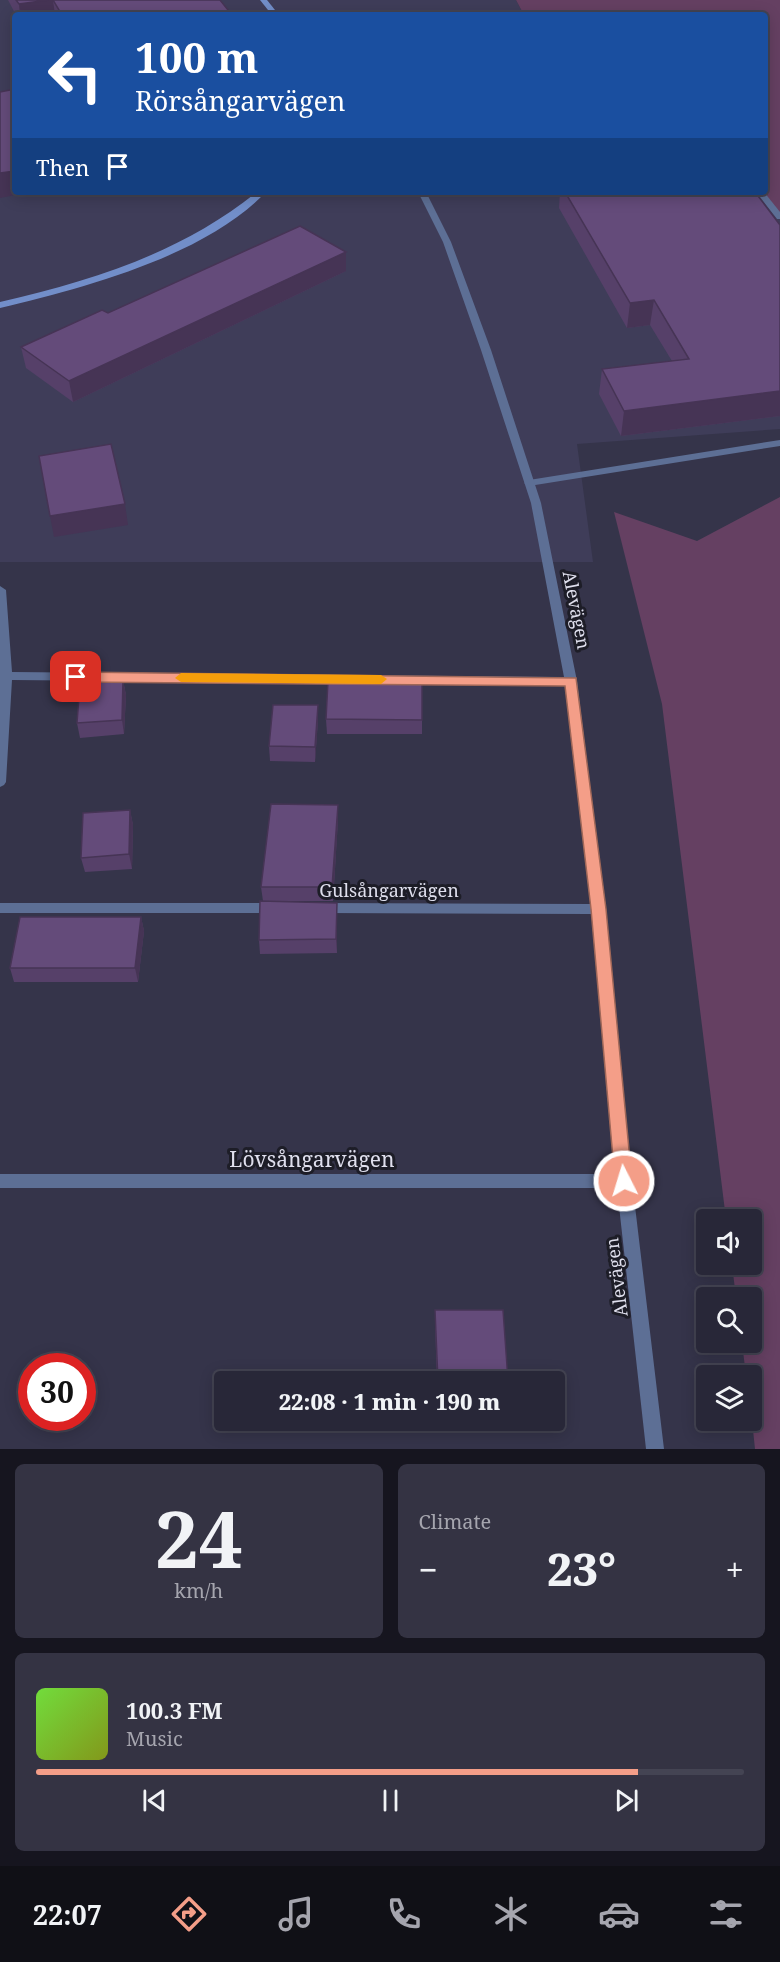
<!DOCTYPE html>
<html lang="en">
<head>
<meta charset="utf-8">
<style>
  :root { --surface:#282738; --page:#343343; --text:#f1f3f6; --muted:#a5a5ae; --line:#444453; --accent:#f49e88 }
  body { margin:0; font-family:"Noto Serif",serif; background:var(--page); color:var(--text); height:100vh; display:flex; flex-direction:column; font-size:22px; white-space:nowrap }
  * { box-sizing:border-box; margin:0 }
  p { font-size:20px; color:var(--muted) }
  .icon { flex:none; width:33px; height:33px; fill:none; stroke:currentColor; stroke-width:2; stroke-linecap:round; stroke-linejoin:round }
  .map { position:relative; height:1449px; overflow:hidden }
  .side { display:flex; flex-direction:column; gap:15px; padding:15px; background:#16151f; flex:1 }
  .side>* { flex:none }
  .guide { position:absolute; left:12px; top:12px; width:756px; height:183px; border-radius:6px; box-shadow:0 3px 15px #0003,0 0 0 2px var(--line); background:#1a4fa0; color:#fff; overflow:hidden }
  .buttons { position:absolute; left:696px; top:1209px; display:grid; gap:12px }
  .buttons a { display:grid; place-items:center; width:66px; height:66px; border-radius:6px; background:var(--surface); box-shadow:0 3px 15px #0003,0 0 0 2px var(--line); font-size:30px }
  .speed { position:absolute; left:18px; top:1353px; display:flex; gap:12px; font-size:30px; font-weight:700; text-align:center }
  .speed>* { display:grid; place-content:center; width:78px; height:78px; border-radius:50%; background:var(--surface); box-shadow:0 3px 15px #0003,0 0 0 2px var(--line); line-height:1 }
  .speed .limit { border:9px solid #d22; background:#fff; color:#111 }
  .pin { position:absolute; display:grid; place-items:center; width:51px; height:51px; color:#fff; margin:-26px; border-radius:12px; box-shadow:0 3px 9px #0006 }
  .me { position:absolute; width:66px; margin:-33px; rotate:355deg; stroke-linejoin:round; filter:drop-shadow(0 0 4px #0008) }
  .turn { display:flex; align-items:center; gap:21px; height:126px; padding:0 24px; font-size:27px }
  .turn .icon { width:78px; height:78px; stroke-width:2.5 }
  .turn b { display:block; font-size:42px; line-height:51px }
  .then { display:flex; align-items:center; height:57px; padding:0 24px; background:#0003; gap:12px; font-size:22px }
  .big { font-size:45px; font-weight:800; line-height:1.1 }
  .side .card { flex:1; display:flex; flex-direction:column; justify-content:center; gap:9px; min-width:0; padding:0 21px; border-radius:9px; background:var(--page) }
  .side .dial { align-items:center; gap:0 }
  .dial b { font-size:78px; line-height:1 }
  .song { display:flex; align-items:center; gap:18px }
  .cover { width:72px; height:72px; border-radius:9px; background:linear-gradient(135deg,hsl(100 70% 55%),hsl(70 70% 35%)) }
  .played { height:6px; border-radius:3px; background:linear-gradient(90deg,var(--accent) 85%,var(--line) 85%) }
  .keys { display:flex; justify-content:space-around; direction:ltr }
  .heat { display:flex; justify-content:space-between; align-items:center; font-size:33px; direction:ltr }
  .side .tiles { flex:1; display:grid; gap:15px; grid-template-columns:1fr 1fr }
  .card:last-child { grid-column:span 2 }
  .trip { position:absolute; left:214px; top:1371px; width:351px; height:60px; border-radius:6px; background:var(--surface); box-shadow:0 3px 15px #0003,0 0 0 2px var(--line); font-weight:800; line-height:60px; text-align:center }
  .dock { display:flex; height:96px; justify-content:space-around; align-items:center; background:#101016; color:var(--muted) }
  .dock .icon { width:42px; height:42px }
  .dock .on { color:var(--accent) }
  .dock b { font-size:27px; color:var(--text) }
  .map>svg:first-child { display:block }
  .built { fill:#3f3d59 }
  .green { fill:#654062 }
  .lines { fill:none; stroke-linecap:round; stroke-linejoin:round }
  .lane { fill:#5d6f95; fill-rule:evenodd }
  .street { fill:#5d6f95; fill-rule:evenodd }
  .secondary { fill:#728ec9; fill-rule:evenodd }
  .wall { fill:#564069 }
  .shaded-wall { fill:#463455 }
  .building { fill:#644b7a; stroke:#463455; stroke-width:1.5 }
  .route { fill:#f49e88; stroke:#9f6758; stroke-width:1.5 }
  .slow { fill:#f59e0b }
  .labels { text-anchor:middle; stroke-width:6; stroke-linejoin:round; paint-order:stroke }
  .street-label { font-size:18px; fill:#dfdfed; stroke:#1d1d27 }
  .near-street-label { font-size:21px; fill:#dfdfed; stroke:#1d1d27 }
</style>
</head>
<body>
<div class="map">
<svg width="780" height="1449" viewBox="0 0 780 1449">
  <rect width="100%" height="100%" fill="#35344a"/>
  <path class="built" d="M 0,0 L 516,0 L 524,15 L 15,15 L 15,192 L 760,192 L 780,217 L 780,429 L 577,444 L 593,562 L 0,562 Z"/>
  <g class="green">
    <path d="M 516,0 L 780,0 L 780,217 L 760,192 L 765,192 L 765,15 L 524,15 Z"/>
    <path d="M 780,497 L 780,1449 L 755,1449 L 752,1420 L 752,1376 L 746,1375 L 742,1343 L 752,1342 L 752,1298 L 736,1297 L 732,1265 L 752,1264 L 752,1220 L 726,1219 L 662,704 L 614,512 L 697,541 Z"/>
  </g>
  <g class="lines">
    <g class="lane">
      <path d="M 756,192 L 764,192 L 780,212 L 780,219 L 777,219 Z"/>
      <path d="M 780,440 L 780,446 L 529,486 L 524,483 L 529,480 Z"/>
    </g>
    <g class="street">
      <path d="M 418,192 L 426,192 L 451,242 L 491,350 L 541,503 L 577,681 L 605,909 L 632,1181 L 664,1449 L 646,1449 L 617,1188 L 0,1188 L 0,1174 L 616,1174 L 592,914 L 322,913 L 317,912 L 315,908 L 317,904 L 322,903 L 591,904 L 566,685 L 12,680 L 6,782 L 4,785 L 0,787 L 0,586 L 6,590 L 12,672 L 564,677 L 531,503 L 481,350 L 443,242 Z"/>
      <path d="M 0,903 L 275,903 L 280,904 L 282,908 L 280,912 L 275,913 L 0,913 Z"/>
    </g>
    <g class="secondary">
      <path d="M 260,0 L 267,0 L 279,15 L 272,15 Z"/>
      <path d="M 257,192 L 266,192 C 205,256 84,288 0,308 L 0,302 C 94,280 181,253 257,192 Z"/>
    </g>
  </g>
  <g class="wall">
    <path d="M 8,0 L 220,0 L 232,15 L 16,15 Z"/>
    <path d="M 560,192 L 755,192 L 780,416 L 621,436 L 599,394 L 602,369 L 672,361 L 650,325 L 627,328 L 559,208 Z"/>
    <path d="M 346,271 L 73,402 L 26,368 L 21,347 L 108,313 Z"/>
    <path d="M 123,680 L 126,695 L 124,734 L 80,738 L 77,723 Z"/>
    <path d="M 326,719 L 422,720 L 422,734 L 327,734 Z"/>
    <path d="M 318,720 L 315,762 L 270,761 L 269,746 Z"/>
    <path d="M 338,805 L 338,820 L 333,901 L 263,901 L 261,887 Z"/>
    <path d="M 130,810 L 133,825 L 132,869 L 85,872 L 81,858 Z"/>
    <path d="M 141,917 L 144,931 L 138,982 L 14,982 L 10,968 Z"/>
    <path d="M 337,917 L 337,953 L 260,954 L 259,940 Z"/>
    <path d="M 435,1310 L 503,1310 L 508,1382 L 437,1382 L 435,1322 Z"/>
  </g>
  <g class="shaded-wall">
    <path d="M 48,0 L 53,0 L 55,15 L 20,15 L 19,4 Z"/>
    <path d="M 15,171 L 15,192 L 31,192 L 0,198 L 0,173 Z"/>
    <path d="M 346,252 L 346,271 L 73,402 L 69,381 Z"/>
    <path d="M 654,300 L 650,325 L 627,328 L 630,303 Z"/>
    <path d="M 780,391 L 780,416 L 621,436 L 624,411 Z"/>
    <path d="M 125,504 L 128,525 L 54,537 L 50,516 Z"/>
    <path d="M 123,680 L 126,695 L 124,734 L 122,720 Z"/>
    <path d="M 318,705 L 318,720 L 315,762 L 315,747 Z"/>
    <path d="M 338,805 L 338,820 L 333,901 L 332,887 Z"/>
    <path d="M 130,810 L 133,825 L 132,869 L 129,854 Z"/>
    <path d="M 337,903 L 337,953 L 336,939 Z"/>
    <path d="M 141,917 L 144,931 L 138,982 L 135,968 Z"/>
  </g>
  <g class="building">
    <path d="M 16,0 L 48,0 L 19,4 Z"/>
    <path d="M 53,0 L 220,0 L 232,15 L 62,15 Z"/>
    <path d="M 15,89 L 15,171 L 0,173 L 0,92 Z"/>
    <path d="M 565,192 L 755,192 L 780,225 L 780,391 L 624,411 L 602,369 L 689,359 L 654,300 L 630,303 Z"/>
    <path d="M 300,226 L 346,252 L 69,381 L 21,347 L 102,310 L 108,313 Z"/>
    <path d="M 111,444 L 125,504 L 50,516 L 39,456 Z"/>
    <path d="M 123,680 L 122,720 L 77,723 L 80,683 Z"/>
    <path d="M 328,681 L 422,681 L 422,720 L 326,719 Z"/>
    <path d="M 273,705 L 318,705 L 315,747 L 269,746 Z"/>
    <path d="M 271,804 L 338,805 L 332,887 L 261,887 Z"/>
    <path d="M 130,810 L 129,854 L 81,858 L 83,813 Z"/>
    <path d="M 260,901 L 337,903 L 336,939 L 259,940 Z"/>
    <path d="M 20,917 L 141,917 L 135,968 L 10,968 Z"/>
    <path d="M 435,1310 L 503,1310 L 508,1380 L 438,1382 Z"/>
  </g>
  <path class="route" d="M 76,672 L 576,678 L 606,909 L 632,1181 L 630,1187 L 624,1189 L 617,1187 L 615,1181 L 591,909 L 565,686 L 76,682 L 70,677 Z"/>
  <path class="slow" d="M 181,673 L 381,675 L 387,679 L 381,684 L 181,682 L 175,678 Z"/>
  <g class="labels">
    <g class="street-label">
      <text transform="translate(576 610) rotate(79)" y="6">Alevägen</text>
      <text x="389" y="897">Gulsångarvägen</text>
      <text transform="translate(617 1277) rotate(-97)" y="6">Alevägen</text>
    </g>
    <g class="near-street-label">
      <text x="312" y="1167">Lövsångarvägen</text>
    </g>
  </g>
</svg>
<div class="buttons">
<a><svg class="icon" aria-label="sound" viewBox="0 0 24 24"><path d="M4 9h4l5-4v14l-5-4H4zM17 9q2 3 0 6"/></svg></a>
<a><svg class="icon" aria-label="search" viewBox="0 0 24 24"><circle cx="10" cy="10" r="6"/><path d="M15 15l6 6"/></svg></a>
<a><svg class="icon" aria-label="layers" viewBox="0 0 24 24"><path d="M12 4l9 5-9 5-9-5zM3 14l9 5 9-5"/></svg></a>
</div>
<div class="speed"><div class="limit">30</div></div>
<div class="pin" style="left:76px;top:677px;background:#d93025"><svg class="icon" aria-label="arrive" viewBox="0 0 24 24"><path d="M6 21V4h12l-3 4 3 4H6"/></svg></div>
<svg class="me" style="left:624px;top:1181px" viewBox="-20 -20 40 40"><circle r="17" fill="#f49e88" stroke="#fff" stroke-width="3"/><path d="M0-11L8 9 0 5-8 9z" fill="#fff"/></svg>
<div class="trip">22:08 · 1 min · 190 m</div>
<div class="guide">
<div class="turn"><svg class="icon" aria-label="left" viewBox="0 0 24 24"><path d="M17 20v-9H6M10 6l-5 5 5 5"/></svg><div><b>100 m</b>Rörsångarvägen</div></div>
<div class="then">Then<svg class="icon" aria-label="arrive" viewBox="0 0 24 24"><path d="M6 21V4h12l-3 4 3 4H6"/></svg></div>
</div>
</div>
<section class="side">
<div class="tiles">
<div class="card dial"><b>24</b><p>km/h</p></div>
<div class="card"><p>Climate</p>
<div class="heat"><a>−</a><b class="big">23°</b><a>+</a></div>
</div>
<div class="card">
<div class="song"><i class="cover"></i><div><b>100.3 FM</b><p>Music</p></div></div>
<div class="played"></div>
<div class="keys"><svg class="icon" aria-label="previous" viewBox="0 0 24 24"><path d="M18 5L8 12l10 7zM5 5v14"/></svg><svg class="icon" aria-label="pause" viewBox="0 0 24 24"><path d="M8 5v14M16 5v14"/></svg><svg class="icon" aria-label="next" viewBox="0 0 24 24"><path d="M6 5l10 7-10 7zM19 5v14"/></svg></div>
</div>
</div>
</section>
<nav class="dock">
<b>22:07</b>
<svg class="icon on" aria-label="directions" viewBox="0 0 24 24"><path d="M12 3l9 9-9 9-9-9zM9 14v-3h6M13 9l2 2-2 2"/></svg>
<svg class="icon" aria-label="music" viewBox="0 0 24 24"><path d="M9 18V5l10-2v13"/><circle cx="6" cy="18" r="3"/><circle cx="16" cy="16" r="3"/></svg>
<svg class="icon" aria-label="phone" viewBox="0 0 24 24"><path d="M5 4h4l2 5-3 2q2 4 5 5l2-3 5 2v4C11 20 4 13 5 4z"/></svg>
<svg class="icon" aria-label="climate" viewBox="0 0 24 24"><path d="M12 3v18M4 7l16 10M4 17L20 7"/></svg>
<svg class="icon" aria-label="car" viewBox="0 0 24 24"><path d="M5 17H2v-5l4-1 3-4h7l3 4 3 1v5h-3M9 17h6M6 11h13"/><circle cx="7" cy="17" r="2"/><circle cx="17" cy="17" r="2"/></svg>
<svg class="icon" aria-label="filters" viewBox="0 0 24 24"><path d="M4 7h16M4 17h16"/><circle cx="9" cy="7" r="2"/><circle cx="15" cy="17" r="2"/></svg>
</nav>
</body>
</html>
